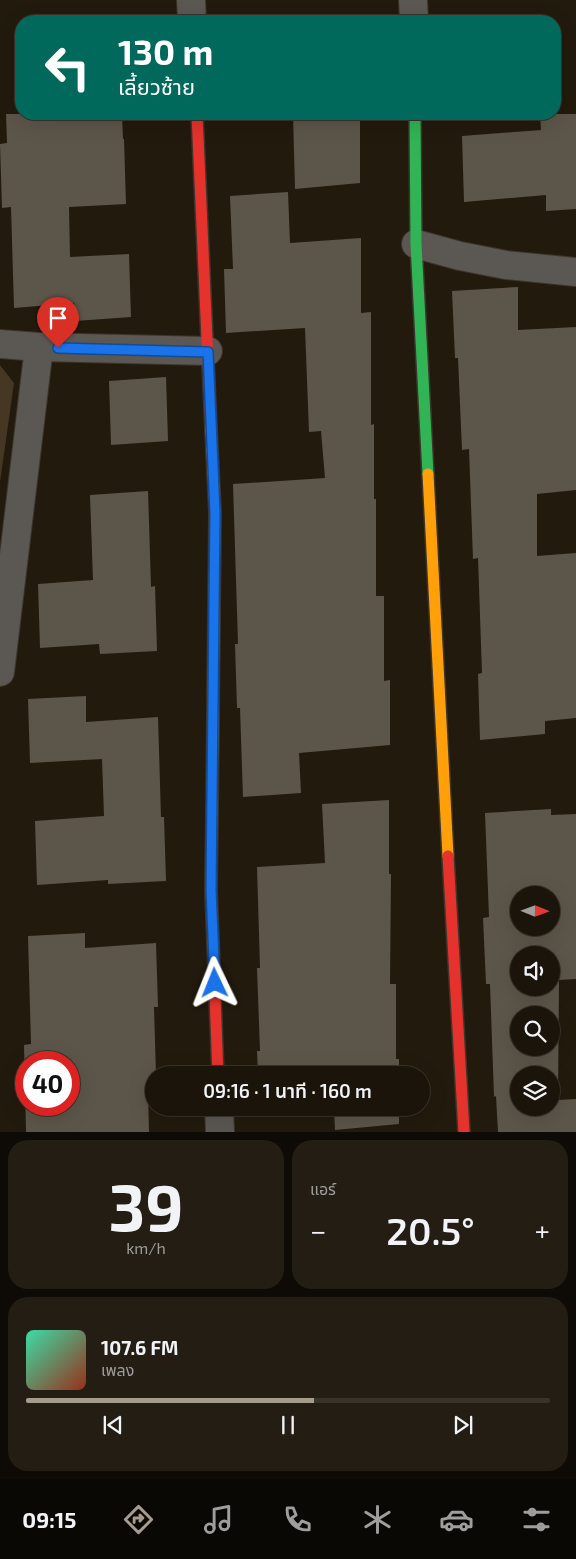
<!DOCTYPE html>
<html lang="th">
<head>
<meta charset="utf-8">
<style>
  :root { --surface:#1a140a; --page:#231d13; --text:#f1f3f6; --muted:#9f9e9c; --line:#38332b; --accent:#a69c8e }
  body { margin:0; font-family:"Exo 2","Noto Sans Thai",sans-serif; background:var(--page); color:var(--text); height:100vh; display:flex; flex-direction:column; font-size:19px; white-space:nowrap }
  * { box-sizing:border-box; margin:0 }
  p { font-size:16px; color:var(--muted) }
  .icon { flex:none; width:28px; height:28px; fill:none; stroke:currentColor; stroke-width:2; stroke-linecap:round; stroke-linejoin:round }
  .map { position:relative; height:1132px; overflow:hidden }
  .sheet { display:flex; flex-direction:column; gap:8px; padding:8px; background:#0e0b06; flex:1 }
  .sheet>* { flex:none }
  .banner { position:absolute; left:15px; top:15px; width:546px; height:105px; border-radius:20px; box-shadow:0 5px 20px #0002,0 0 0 1px var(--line); background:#00695c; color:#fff; overflow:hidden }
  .needle { width:32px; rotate:91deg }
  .controls { position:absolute; left:510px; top:886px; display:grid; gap:10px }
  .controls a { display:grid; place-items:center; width:50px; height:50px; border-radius:50%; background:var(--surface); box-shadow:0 5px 20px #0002,0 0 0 1px var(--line); font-size:25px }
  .speed { position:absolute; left:15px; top:1051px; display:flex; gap:10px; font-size:25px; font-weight:700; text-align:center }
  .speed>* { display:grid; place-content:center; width:65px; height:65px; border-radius:50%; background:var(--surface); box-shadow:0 5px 20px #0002,0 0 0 1px var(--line); line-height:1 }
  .speed .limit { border:8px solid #d22; background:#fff; color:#111 }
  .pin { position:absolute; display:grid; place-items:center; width:42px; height:42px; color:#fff; margin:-51px -21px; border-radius:50% 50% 50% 0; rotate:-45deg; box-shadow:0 0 5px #0007 }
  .pin .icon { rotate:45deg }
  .me { position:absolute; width:55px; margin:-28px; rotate:358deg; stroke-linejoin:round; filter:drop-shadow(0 0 4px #0008) }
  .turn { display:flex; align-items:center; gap:18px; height:105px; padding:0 20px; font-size:22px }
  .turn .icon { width:65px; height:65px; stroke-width:2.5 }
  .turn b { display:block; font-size:35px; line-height:42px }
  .big { font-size:38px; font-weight:600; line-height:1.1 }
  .sheet .card { flex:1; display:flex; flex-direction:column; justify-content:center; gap:8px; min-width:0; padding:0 18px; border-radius:20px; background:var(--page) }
  .sheet .dial { align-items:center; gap:0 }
  .dial b { font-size:65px; line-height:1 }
  .song { display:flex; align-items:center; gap:15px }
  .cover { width:60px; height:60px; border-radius:8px; background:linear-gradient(135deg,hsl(160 70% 55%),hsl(10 70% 35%)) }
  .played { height:5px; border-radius:2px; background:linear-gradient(90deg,var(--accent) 55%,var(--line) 55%) }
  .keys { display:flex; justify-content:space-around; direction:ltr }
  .heat { display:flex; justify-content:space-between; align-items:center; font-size:28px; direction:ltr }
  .sheet .tiles { flex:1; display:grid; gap:8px; grid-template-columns:1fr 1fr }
  .card:last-child { grid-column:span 2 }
  .trip { position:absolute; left:145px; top:1066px; width:285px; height:50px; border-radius:25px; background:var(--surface); box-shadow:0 5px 20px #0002,0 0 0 1px var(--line); font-weight:600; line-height:50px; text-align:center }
  .tab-bar { display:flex; height:80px; justify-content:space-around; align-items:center; background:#0a0804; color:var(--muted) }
  .tab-bar .icon { width:35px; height:35px }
  .tab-bar .active { color:var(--accent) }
  .tab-bar b { font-size:22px; color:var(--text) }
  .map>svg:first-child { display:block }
  .green { fill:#453723 }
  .building { fill:#5c554a; fill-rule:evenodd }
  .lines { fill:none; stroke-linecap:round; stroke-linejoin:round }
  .street-casing { stroke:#3d352b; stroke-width:30 }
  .fast-casing { stroke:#3d352b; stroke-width:14 }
  .slow-casing { stroke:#3d352b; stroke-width:14 }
  .jam-casing { stroke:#3d352b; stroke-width:14 }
  .street { stroke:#5b5752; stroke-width:28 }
  .fast { stroke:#30b455; stroke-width:11 }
  .slow { stroke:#ff9f0a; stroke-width:11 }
  .jam { stroke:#e5322d; stroke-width:11 }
  .route-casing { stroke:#114b97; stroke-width:12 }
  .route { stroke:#1a73e8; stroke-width:9 }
</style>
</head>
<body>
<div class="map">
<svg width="576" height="1132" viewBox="0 0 576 1132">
  <rect width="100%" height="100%" fill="#221a0d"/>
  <path class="green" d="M 0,365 L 14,383 L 0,482 Z"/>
  <g class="building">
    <path d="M 6,114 L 122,114 L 123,139 L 124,139 L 126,204 L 69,207 L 70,257 L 129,254 L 131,317 L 75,321 L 74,303 L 14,308 L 11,207 L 2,208 L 0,144 L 7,143 Z"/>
    <path d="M 293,114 L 321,114 L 321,120 L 360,118 L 360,183 L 295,189 Z"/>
    <path d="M 540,114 L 576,114 L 576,209 L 546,211 L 546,195 L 464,202 L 462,136 L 541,130 Z"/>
    <path d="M 288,192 L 290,243 L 361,238 L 361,313 L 371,312 L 371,425 L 374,424 L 374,499 L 376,499 L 376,596 L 384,596 L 384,681 L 390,680 L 390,745 L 299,753 L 301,793 L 243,797 L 240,708 L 237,708 L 235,644 L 238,644 L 233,484 L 325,478 L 321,431 L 309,432 L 305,328 L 226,333 L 224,269 L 233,269 L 230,196 Z"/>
    <path d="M 518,287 L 518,330 L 576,327 L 576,490 L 537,494 L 537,556 L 576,553 L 576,718 L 545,721 L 545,734 L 480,740 L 478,674 L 482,673 L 478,558 L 473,559 L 469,449 L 462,450 L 458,358 L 455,358 L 452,291 Z"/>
    <path d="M 166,377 L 168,441 L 111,445 L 109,381 Z"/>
    <path d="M 148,491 L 151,587 L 155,586 L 157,651 L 100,654 L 99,644 L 40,648 L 38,584 L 93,580 L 90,495 Z"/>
    <path d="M 86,696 L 86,722 L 158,717 L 161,817 L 164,817 L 166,881 L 108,884 L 108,880 L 37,885 L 35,821 L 104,816 L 102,759 L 30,763 L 28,699 Z"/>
    <path d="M 389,800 L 389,874 L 391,874 L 390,984 L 396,984 L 396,1059 L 399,1059 L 399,1075 L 258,1075 L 257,1051 L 260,1051 L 257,968 L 260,968 L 257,867 L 325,863 L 322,804 Z"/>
    <path d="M 551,809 L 551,815 L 576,814 L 576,979 L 559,980 L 558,1100 L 576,1099 L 576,1132 L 498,1132 L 496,1096 L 494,1097 L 490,984 L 486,984 L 483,918 L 489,917 L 485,813 ZM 519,895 L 551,895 L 551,928 L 519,928 ZM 519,955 L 551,955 L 551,988 L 519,988 ZM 519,1015 L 551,1015 L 551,1048 L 519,1048 ZM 519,1075 L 551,1075 L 551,1108 L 519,1108 Z"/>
    <path d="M 85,933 L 85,948 L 156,943 L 158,1007 L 154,1007 L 156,1075 L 154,1075 L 154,1090 L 148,1091 L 149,1132 L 26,1132 L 24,1045 L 31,1044 L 28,936 ZM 26,1062 L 69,1062 L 69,1105 L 26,1105 Z"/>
    <path d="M 259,1108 L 399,1108 L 399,1124 L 335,1130 L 334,1110 L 260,1115 Z"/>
  </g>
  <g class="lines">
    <g class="street-casing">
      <g id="street">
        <path d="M 191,0 L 192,21"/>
        <path d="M 413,0 L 414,21"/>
        <path d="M 416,244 L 460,256 L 506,265 L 576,272"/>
        <path d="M 0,344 L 39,347 L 208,351"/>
        <path d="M 0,672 L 39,347"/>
        <path d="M 219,1108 L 220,1132"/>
      </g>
    </g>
    <g class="fast-casing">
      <path id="fast" d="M 415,114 L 416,244 L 428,474"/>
    </g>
    <g class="slow-casing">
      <g id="slow">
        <path d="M 211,429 L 215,513 L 212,814"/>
        <path d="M 428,474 L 448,856"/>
      </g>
    </g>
    <g class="jam-casing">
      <g id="jam">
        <path d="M 197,114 L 211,429"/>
        <path d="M 212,814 L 211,890 L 218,1075"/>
        <path d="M 448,856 L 464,1132"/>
      </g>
    </g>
    <use href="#street" class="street"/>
    <use href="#fast" class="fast"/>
    <use href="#slow" class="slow"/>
    <use href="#jam" class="jam"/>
  </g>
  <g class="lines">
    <g class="route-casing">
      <path id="route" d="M 58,348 L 208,352 L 215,513 L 211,890 L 215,983"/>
    </g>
    <use href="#route" class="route"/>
  </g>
</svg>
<div class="controls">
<a><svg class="needle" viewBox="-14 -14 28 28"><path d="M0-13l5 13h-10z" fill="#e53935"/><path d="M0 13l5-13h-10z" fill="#9f9e9c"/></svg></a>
<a><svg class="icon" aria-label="sound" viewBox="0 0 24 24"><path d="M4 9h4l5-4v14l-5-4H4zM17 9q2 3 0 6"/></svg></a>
<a><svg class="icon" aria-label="search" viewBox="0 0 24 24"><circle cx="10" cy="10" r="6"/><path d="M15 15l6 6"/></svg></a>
<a><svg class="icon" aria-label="layers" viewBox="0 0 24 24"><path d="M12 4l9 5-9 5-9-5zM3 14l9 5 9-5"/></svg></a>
</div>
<div class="speed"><div class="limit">40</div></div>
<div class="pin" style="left:58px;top:348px;background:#d93025"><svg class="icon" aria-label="arrive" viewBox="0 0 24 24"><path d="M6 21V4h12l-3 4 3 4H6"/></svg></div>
<svg class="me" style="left:215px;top:983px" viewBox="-20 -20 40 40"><path d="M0-17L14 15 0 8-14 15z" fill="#1a73e8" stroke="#fff" stroke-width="4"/></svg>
<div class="trip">09:16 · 1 นาที · 160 m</div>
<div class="banner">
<div class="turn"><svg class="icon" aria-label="left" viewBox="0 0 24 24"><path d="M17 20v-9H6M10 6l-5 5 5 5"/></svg><div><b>130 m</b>เลี้ยวซ้าย</div></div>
</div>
</div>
<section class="sheet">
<div class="tiles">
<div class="card dial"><b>39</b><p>km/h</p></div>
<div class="card"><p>แอร์</p>
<div class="heat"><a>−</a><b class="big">20.5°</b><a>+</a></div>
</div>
<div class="card">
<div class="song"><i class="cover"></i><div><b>107.6 FM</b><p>เพลง</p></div></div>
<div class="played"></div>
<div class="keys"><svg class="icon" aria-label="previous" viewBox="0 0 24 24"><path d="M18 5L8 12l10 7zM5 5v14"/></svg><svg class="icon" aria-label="pause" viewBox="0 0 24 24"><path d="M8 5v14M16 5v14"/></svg><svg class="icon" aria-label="next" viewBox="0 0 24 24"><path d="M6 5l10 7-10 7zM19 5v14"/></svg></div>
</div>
</div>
</section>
<nav class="tab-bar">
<b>09:15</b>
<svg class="icon active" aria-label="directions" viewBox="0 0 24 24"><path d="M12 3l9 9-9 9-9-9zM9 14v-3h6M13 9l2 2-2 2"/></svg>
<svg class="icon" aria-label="music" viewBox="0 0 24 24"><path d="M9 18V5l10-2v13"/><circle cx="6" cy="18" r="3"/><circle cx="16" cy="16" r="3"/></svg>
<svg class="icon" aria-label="phone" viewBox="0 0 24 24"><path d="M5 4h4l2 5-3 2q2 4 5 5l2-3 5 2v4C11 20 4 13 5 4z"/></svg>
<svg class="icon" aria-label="climate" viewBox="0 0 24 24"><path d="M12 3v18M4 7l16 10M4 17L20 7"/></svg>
<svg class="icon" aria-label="car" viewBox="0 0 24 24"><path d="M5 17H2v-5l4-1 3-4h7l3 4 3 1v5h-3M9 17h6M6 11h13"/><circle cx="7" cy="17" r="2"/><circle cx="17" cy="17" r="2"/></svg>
<svg class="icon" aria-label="filters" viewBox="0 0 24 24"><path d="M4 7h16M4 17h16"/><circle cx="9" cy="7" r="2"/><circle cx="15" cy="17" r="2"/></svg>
</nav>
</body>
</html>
